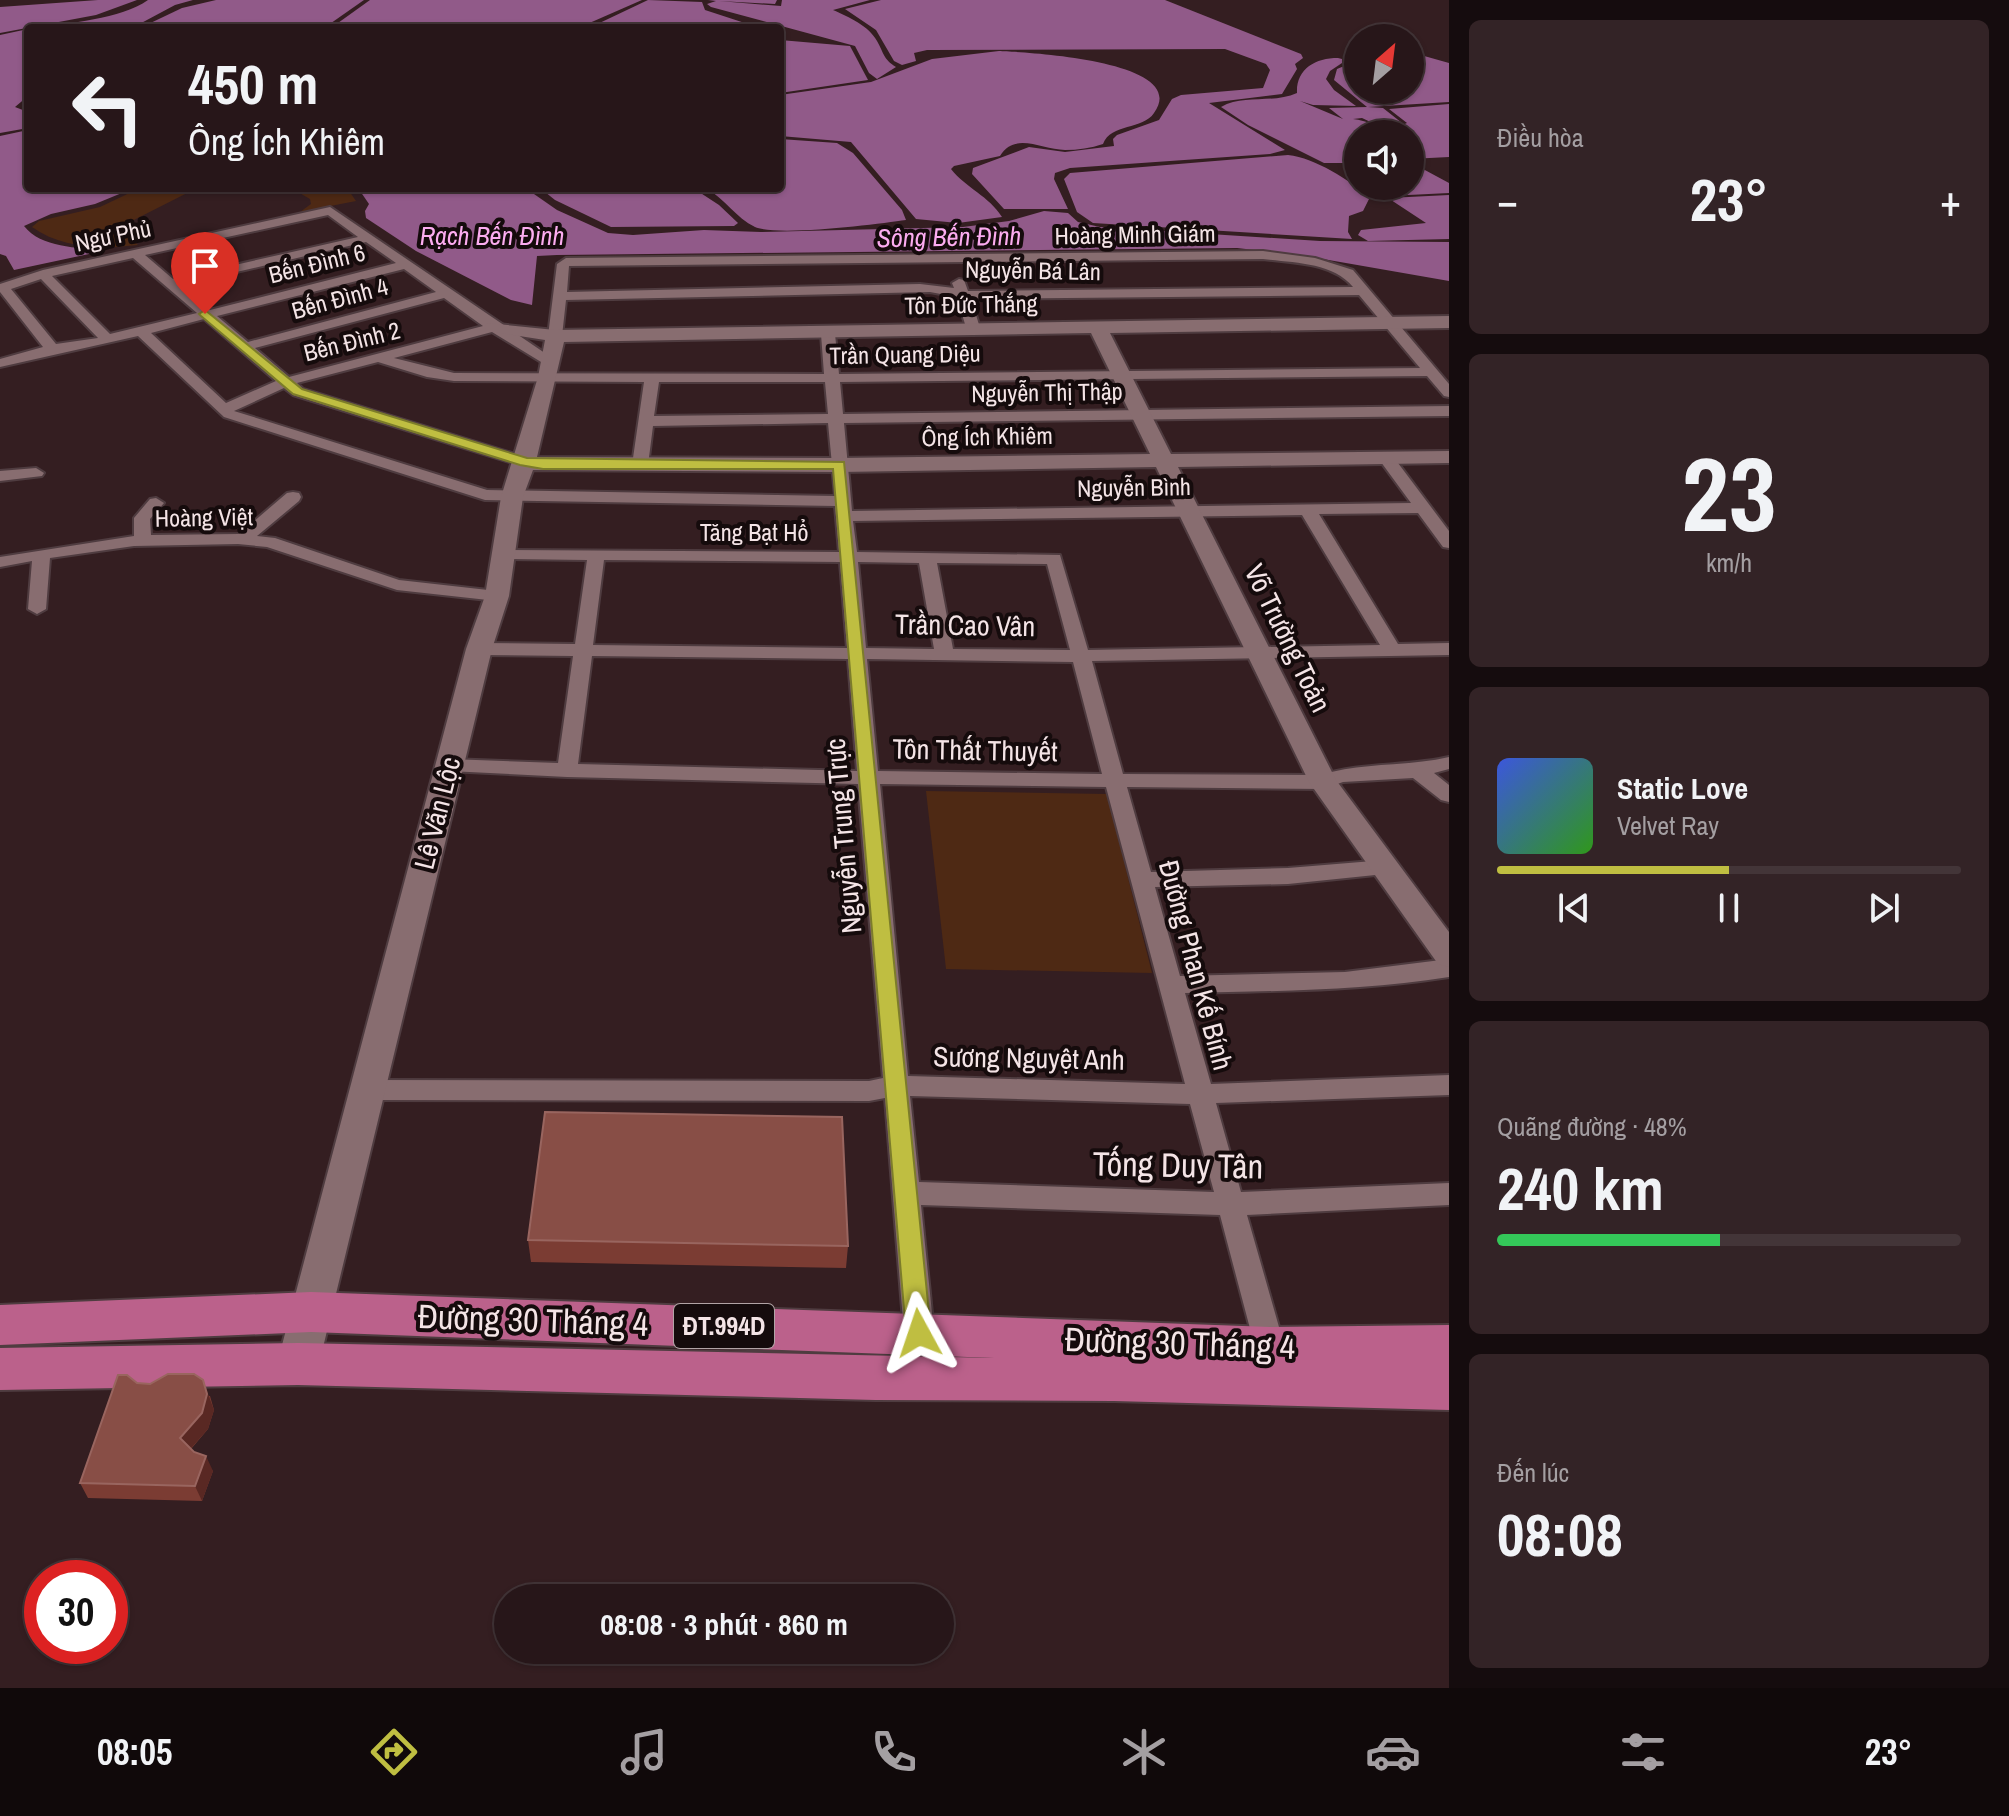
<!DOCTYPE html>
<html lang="vi">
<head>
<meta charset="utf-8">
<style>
  :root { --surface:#271619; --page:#332326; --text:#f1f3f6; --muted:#a49fa2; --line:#433538; --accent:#bfbe41 }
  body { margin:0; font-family:"Archivo Narrow",sans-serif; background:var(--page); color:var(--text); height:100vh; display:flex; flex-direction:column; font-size:30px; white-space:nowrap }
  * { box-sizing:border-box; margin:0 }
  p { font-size:26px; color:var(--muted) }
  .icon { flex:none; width:44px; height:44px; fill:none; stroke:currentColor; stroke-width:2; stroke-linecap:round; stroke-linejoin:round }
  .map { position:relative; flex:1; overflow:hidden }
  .drawer { display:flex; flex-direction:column; gap:20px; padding:20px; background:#150c0e; width:560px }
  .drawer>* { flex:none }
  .top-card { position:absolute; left:24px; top:24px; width:760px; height:168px; border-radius:8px; box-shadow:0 2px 6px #0004,0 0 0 2px var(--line); background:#271619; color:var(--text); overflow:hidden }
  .needle { width:52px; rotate:28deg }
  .controls { position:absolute; left:1344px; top:24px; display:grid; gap:16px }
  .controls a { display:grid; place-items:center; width:80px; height:80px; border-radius:50%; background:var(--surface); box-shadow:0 2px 6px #0004,0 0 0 2px var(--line); font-size:40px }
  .speed { position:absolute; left:24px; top:1560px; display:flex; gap:16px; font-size:40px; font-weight:700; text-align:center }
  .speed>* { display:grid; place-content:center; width:104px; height:104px; border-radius:50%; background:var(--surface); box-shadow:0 2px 6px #0004,0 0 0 2px var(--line); line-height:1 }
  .speed .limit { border:12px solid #d22; background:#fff; color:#111 }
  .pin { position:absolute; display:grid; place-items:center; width:68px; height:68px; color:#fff; margin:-82px -34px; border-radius:50% 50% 50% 0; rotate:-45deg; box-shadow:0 0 8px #0007 }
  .pin .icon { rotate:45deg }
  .me { position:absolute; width:88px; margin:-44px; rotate:355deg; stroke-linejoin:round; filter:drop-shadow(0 0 6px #0008) }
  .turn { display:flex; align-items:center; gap:28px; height:168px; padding:0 32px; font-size:36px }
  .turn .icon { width:104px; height:104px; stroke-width:2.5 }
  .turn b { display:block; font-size:56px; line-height:68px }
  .big { font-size:60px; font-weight:700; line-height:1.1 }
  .drawer .tile { flex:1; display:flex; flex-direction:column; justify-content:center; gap:12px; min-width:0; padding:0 28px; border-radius:12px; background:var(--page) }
  .drawer .dial { align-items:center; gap:0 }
  .dial b { font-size:104px; line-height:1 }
  .song { display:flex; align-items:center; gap:24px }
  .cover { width:96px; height:96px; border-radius:12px; background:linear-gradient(135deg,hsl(230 70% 55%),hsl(110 70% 35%)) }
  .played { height:8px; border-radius:4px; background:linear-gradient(90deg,var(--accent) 50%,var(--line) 50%) }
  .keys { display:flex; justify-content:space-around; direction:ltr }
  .heat { display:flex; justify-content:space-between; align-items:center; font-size:44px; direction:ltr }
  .charge { height:12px; border-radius:6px; background:linear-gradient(90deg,#34c759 48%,var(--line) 0) }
  .trip { position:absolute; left:494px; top:1584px; width:460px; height:80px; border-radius:40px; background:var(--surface); box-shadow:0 2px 6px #0004,0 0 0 2px var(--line); font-weight:700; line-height:80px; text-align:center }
  .menu { display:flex; height:128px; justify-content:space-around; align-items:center; background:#10090a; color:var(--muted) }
  .menu .icon { width:56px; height:56px }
  .menu .current { color:var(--accent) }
  .menu b { font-size:36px; color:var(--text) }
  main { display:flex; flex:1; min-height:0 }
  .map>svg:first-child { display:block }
  .green { fill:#4e2914 }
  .water { fill:#915a89 }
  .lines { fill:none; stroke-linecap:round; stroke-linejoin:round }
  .street-casing { stroke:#4f3c40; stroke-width:4 }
  .secondary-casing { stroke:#4f3c40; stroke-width:4 }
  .primary-casing { stroke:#4f3c40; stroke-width:4 }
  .street { fill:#886d70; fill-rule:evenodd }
  .secondary { fill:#886d70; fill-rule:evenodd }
  .primary { fill:#bb618b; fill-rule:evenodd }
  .wall { fill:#7b3c33 }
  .shaded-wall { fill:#592823 }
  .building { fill:#884e46; stroke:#99655f; stroke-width:2 }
  .route { fill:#bfbe41; stroke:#7c7c2a; stroke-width:2 }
  .labels { text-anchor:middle; stroke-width:8; stroke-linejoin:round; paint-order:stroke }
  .far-street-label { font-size:24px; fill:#f4e4e6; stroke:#150b0c }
  .far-water-label { font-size:26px; font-style:italic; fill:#fcacf0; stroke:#150b0c }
  .shield { fill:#150b0c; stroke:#b1a3a5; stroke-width:2 }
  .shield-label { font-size:26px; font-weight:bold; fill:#f4e4e6 }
  .street-label { font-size:28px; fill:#f4e4e6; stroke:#150b0c }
  .near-street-label { font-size:34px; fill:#f4e4e6; stroke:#150b0c }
</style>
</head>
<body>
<main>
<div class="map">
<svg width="1449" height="1688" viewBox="0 0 1449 1688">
  <rect width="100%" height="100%" fill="#341e21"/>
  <g class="green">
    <path d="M 140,188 L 197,188 L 122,226 L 121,230 L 138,245 C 101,249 63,249 32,227 L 39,221 L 100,207 Z"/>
    <path d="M 291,188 L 347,188 L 356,201 L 300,212 L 311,204 L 310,199 Z"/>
    <path d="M 926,791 L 1107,794 L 1152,973 L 946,969 Z"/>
  </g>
  <g class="water">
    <path d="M 98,0 L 137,0 L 96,15 L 0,33 L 0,7 Z"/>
    <path d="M 148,0 L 193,0 L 175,5 L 132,28 L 35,28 C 68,23 121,19 148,0 Z"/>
    <path d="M 216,0 L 364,0 L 324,28 L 140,28 L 182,8 Z"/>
    <path d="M 370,0 L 642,0 L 578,28 L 331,28 Z"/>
    <path d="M 648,0 L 702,2 L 705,10 L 757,27 L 589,28 Z"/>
    <path d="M 708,0 L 777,0 L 775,4 L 719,1 L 781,6 L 782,0 L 870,0 L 833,10 C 849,17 869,26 877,41 C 884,53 883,59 896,67 L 877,79 L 869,73 L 855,46 L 711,7 L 707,4 L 716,1 Z"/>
    <path d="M 881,0 L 1165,0 L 1301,54 L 1303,58 L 1295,64 L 1297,69 L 1282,94 L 1209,103 L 1285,150 L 1270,154 L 1070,168 L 1055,173 L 1054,179 L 1068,209 L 1004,209 L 972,174 L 973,168 L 1029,147 L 1065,152 L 1114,146 L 1113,139 L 1117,135 L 1159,120 L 1172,99 L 1181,95 L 1263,88 L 1270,70 L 1266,64 L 1225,49 L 927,50 L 914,53 L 916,61 L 902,65 L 894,61 L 876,30 L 845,9 Z"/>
    <path d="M 28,29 L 28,96 L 15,107 L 28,112 L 28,128 L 0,133 L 0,35 Z"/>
    <path d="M 780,40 L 850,46 L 868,80 L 780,93 Z"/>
    <path d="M 999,51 C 1024,52 1192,60 1154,113 C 1143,130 1111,123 1103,144 C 1091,148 1078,150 1065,150 C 1042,150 1015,131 1000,156 L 954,166 L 951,169 C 966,188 989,196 1002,217 L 958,223 L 916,219 L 851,142 L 780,136 L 780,95 L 871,82 L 932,59 Z"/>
    <path d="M 1410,52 L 1449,63 L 1449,102 L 1368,107 L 1383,108 L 1402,123 L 1400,124 L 1377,125 L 1362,118 L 1353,119 C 1373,121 1385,134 1407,123 L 1389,109 L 1449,104 L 1449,157 L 1410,159 L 1410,134 L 1358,134 L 1358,163 L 1324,163 L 1248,125 L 1221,107 C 1244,94 1273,104 1297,93 C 1296,69 1315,58 1338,58 L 1342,59 L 1342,63 L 1330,71 L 1326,79 L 1334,90 L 1356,106 L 1313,105 L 1300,101 L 1343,119 L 1329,108 L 1367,107 L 1334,80 L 1337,69 L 1349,64 L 1344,58 L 1358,55 L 1358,90 L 1410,90 Z"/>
    <path d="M 28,130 L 28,188 L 134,188 L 95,204 L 51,214 L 24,226 C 41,248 78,247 103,251 L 14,270 L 6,256 L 0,254 L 0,136 Z"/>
    <path d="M 780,139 L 837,143 L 853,153 L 902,210 L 906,220 C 878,224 778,237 755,227 C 736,218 725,199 706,188 L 780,188 Z"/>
    <path d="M 1288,155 C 1316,158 1348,180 1370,197 L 1363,211 L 1349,216 L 1348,232 L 1352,239 L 1093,223 L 1077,212 L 1064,179 L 1070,173 Z"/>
    <path d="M 1410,162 L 1449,183 L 1449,193 L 1388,196 L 1366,186 L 1410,186 Z"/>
    <path d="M 358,188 L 532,188 L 534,194 L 557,210 L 608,233 L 633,235 L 704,230 L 761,232 L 963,227 L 1009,221 L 1044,211 L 1068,213 L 1078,222 L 1100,227 L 1320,241 L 1449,242 L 1449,281 L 1300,255 L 1237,248 L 557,255 L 537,256 L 532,305 L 511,300 L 416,251 L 366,218 L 365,211 L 369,204 Z"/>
    <path d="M 540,188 L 693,188 L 719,205 L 738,223 L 734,226 L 611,227 L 555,200 Z"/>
    <path d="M 1449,195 L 1449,239 L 1368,241 L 1358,235 L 1361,230 L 1426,223 L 1388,198 Z"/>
  </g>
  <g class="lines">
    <g class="street-casing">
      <g id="street">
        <path d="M 330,207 L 558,362 L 556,365 L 546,365 L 492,332 L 394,358 L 454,373 L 824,374 L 821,334 L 828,330 L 835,334 L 839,374 L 1420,368 L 1359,295 L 971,299 L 981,331 L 974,335 L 967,331 L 957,297 L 930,292 L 566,300 L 562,336 L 555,340 L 548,336 L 557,264 L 566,258 L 1263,251 L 1315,258 L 1353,270 L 1449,384 L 1449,397 L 1444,396 L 1427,376 L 840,382 L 843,414 L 1449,406 L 1449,416 L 844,423 L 852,511 L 1411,503 L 1378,458 L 1380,455 L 1392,455 L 1449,531 L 1449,548 L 1443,547 L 1418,513 L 1319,514 L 1398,644 L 1449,643 L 1449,655 L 1092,661 L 1123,774 L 1321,775 C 1361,762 1406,767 1449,757 L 1449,769 L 1434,773 L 1449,785 L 1449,802 L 1441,800 L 1413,778 L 1343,782 L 1323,789 L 1127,787 L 1151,872 L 1288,868 L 1385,860 L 1393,862 L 1396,867 L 1393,872 L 1385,874 L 1288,884 L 1155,887 L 1180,976 L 1345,972 L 1449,959 L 1449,977 C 1361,991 1274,991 1185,993 L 1211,1084 L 1449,1075 L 1449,1095 L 1216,1103 L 1241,1192 L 1449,1183 L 1449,1205 L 1247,1215 L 1287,1355 L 1283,1365 L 1272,1368 L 1261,1365 L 1257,1355 L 1220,1215 L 921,1205 L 934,1333 L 930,1342 L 919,1346 L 908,1342 L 904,1333 L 885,1098 L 869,1101 L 367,1100 L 358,1097 L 354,1090 L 358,1083 L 367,1080 L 869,1081 L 883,1078 L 858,784 L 567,777 L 449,771 L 439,765 L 449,759 L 558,763 L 573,656 L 479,655 L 470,649 L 479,643 L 575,644 L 587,560 L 503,559 L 497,558 L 494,554 L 497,550 L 839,552 L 835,506 L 485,500 L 224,417 L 138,336 L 0,367 L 0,359 L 43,347 L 0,292 L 0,284 L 43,270 ZM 328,215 L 358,237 L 173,279 L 145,255 ZM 366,242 L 396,263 L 210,310 L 180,285 ZM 133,258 L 197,313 L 110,334 L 52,276 ZM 1263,259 C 1293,263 1332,262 1353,287 L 968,291 L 964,280 L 959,279 L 952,283 L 954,288 L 920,284 L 567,292 L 569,266 ZM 404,269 L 436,292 L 248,342 L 217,316 ZM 41,279 L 98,338 L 56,344 L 11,289 ZM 444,298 L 483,326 L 289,377 L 255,348 ZM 204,319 L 276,381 L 226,403 L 151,333 ZM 378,362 L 427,377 L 454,381 L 644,382 L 632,465 L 640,470 L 648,465 L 653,426 L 828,423 L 835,496 L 487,490 L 234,411 L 284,388 L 293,395 L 519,465 L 525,467 L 533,462 L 531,459 L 303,389 L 297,383 ZM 659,382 L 825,382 L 828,414 L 654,416 ZM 1302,515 L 1380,645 L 1088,650 L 1060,555 L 857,552 L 853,521 ZM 604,560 L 840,562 L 847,648 L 593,645 ZM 858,562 L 919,563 L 934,649 L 866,648 ZM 937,563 L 1047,564 L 1070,650 L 953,649 ZM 592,656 L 848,659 L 857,771 L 578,764 ZM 867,659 L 1073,662 L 1102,774 L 878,771 ZM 880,784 L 1106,787 L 1185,1084 L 908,1076 ZM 910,1096 L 1190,1104 L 1214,1192 L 919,1182 Z"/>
        <path d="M 36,468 L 44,473 L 42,476 L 0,481 L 0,471 Z"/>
        <path d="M 293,492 L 299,493 L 301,497 L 299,501 L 257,536 L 275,538 L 399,580 L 497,591 L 506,596 L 497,601 L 397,590 L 267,547 L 238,544 L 134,546 L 50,558 L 46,609 L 37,614 L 28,609 L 32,561 L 0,567 L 0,557 L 134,536 L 134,518 L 150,499 L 156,498 L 164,503 L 150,519 L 151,535 L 239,534 L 287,493 Z"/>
      </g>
    </g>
    <g class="secondary-casing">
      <path id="secondary" d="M 1449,316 L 1449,328 L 1110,333 L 1171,454 L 1449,451 L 1449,463 L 1178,467 L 1336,780 L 1449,932 L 1449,967 L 1438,964 L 1309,782 L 1156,467 L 839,472 L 533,470 L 523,497 L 509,596 L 492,649 L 319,1364 L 313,1377 L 298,1383 L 283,1377 L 277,1364 L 466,649 L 485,596 L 501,497 L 538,377 L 545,340 L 487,331 L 485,327 L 487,323 L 555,330 ZM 1091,333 L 1150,454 L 839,458 L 537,457 L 564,342 Z"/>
    </g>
    <g class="primary-casing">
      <path id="primary" d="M 311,1292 L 1270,1327 L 1449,1325 L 1449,1410 L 1114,1401 L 875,1400 L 298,1385 L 0,1390 L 0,1348 L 298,1343 L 994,1358 L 311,1332 L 0,1345 L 0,1305 Z"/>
    </g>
    <use href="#street" class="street"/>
    <use href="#secondary" class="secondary"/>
    <use href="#primary" class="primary"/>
  </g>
  <g class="wall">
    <path d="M 528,1240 L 848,1246 L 846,1268 L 531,1262 Z"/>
    <path d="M 137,1383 L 210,1396 L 214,1410 L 208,1429 L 191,1449 L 213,1471 L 202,1501 L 88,1498 L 80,1483 Z"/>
  </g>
  <g class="shaded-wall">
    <path d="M 203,1380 L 214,1410 L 208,1429 L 186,1454 L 180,1438 Z"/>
    <path d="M 206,1456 L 213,1471 L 202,1501 L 195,1486 Z"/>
  </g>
  <g class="building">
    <path d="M 545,1112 L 842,1117 L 848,1246 L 528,1240 Z"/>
    <path d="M 168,1374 L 194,1374 L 203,1380 L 207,1394 L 202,1413 L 180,1438 L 194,1452 L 206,1456 L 195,1486 L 80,1483 L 118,1375 L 127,1375 L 137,1383 L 150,1384 Z"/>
  </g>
  <path class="route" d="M 205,310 L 302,389 L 527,458 L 844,462 L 931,1333 L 927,1341 L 919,1344 L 910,1341 L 906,1333 L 833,469 L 543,469 L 520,465 L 293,394 L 201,316 L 199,314 Z"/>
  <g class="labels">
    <g class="far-street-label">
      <text transform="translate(1135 235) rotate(-1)" y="8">Hoàng Minh Giám</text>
      <text transform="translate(113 236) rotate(-12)" y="8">Ngư Phủ</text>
      <text transform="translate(317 264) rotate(-14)" y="8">Bến Đình 6</text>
      <text transform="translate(1033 271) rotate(1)" y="8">Nguyễn Bá Lân</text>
      <text transform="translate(340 299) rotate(-15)" y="8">Bến Đình 4</text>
      <text transform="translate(971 305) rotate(-1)" y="8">Tôn Đức Thắng</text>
      <text transform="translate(352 342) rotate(-14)" y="8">Bến Đình 2</text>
      <text transform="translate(905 355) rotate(-1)" y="8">Trần Quang Diệu</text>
      <text transform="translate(1047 393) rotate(-1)" y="8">Nguyễn Thị Thập</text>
      <text transform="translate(987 437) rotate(-1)" y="8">Ông Ích Khiêm</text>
      <text transform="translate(1134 488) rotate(-1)" y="8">Nguyễn Bình</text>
      <text transform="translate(204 518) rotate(-1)" y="8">Hoàng Việt</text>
      <text x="754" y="541">Tăng Bạt Hổ</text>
    </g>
    <g class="far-water-label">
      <text x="492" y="245">Rạch Bến Đình</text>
      <text transform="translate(949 237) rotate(-1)" y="9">Sông Bến Đình</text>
    </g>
    <rect class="shield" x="674" y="1304" width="100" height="44" rx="6"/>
    <g class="shield-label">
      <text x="724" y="1335">ĐT.994D</text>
    </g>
    <g class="street-label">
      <text transform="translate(965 625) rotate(1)" y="10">Trần Cao Vân</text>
      <text transform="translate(1288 638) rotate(64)" y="10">Võ Trường Toản</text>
      <text transform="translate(975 750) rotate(1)" y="10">Tôn Thất Thuyết</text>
      <text transform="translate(437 813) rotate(-76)" y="10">Lê Văn Lộc</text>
      <text transform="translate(843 836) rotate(-95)" y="10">Nguyễn Trung Trực</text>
      <text transform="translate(1196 965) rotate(75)" y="10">Đường Phan Kế Bính</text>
      <text transform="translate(1029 1058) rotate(1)" y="10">Sương Nguyệt Anh</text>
    </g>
    <g class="near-street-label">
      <text transform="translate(1178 1165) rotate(1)" y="12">Tống Duy Tân</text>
      <text transform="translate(533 1320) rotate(2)" y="12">Đường 30 Tháng 4</text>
      <text transform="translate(1180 1343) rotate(2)" y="12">Đường 30 Tháng 4</text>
    </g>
  </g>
</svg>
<div class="controls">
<a><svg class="needle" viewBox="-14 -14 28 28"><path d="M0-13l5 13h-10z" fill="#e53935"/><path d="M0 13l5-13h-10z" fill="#a49fa2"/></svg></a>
<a><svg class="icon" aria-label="sound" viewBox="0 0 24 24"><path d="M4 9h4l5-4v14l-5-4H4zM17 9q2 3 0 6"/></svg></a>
</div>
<div class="speed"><div class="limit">30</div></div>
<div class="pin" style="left:205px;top:314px;background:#d93025"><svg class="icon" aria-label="arrive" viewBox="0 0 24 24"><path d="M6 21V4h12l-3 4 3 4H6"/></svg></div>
<svg class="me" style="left:919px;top:1333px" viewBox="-20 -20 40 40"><path d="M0-17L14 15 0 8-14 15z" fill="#bfbe41" stroke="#fff" stroke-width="4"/></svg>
<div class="trip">08:08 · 3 phút · 860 m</div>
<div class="top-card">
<div class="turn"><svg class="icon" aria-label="left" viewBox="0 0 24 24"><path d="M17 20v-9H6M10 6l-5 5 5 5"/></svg><div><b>450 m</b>Ông Ích Khiêm</div></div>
</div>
</div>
<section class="drawer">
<div class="tile"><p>Điều hòa</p>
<div class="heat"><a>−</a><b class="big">23°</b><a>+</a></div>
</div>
<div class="tile dial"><b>23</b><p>km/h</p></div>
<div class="tile">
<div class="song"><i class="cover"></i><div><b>Static Love</b><p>Velvet Ray</p></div></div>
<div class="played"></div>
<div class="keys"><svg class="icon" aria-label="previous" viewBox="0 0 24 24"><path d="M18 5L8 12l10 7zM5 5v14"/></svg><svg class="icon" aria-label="pause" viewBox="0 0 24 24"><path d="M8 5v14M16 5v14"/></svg><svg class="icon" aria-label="next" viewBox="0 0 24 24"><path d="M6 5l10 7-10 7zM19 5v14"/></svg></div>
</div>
<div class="tile"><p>Quãng đường · 48%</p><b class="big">240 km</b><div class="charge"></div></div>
<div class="tile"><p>Đến lúc</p><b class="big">08:08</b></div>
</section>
</main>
<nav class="menu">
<b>08:05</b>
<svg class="icon current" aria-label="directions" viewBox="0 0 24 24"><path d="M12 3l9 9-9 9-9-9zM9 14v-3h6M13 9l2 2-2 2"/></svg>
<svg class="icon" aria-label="music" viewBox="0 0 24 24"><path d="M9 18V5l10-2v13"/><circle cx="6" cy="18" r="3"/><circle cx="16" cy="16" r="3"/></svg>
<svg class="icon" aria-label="phone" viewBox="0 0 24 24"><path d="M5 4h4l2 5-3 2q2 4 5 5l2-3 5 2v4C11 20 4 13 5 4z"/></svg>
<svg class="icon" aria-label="climate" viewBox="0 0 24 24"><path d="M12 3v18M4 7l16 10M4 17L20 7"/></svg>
<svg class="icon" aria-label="car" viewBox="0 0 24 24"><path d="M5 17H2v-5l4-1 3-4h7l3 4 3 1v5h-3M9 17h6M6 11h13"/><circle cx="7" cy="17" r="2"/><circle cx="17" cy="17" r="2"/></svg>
<svg class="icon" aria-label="filters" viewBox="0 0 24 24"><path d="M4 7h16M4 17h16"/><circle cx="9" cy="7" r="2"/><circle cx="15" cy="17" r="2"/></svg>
<b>23°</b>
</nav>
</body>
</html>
